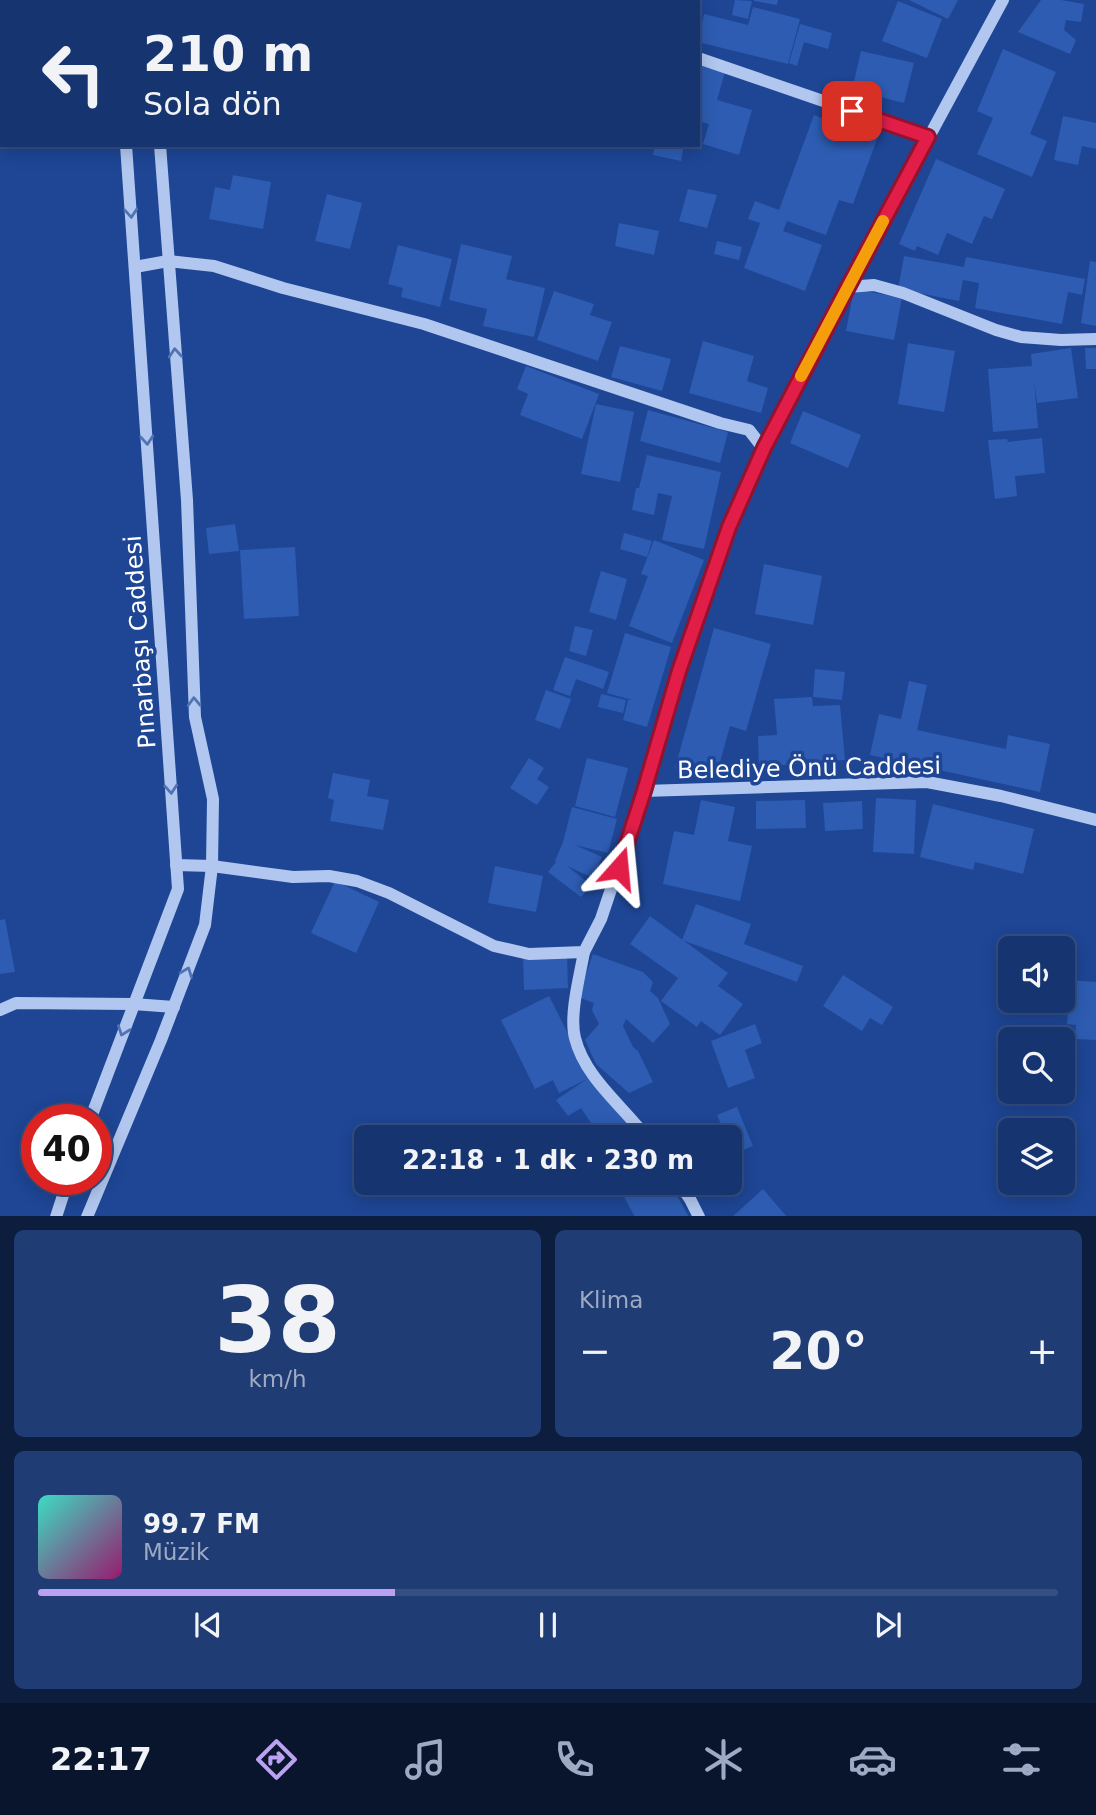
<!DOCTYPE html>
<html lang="tr">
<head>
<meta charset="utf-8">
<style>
  :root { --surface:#163470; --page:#1f3c75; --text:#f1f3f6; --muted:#9eaac3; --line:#354f83; --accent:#bca0f2 }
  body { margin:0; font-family:"DejaVu Sans",sans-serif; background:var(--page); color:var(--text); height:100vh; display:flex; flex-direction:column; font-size:26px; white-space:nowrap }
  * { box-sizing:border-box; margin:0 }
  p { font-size:23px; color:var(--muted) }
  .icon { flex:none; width:38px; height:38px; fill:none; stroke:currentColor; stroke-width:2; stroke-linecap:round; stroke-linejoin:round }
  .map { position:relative; height:1216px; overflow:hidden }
  .details { display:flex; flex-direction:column; gap:14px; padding:14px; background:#0c1d3e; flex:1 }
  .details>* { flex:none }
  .banner { position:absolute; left:0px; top:0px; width:700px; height:147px; box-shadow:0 4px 18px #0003,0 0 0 2px var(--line); background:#163470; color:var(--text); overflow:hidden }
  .controls { position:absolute; left:998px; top:936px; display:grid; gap:14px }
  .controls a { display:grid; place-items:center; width:77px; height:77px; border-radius:10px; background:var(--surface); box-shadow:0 4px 18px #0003,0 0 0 2px var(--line); font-size:35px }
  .speed { position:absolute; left:21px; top:1104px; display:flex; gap:14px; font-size:35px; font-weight:700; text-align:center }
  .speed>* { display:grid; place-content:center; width:91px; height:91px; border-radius:50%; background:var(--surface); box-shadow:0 4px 18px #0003,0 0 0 2px var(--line); line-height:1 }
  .speed .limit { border:10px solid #d22; background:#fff; color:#111 }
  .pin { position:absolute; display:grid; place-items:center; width:60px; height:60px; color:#fff; margin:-30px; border-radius:14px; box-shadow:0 4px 10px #0006 }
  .me { position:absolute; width:77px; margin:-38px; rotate:18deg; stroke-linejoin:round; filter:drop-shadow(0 0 5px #0008) }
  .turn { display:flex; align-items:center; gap:24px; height:147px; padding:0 28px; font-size:32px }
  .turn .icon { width:91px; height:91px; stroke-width:2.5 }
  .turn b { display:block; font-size:49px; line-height:60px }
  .big { font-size:52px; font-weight:700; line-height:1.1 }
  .details .widget { flex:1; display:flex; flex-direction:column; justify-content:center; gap:10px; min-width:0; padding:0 24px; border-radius:10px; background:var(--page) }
  .details .dial { align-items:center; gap:0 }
  .dial b { font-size:91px; line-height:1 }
  .song { display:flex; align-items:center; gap:21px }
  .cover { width:84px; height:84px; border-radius:10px; background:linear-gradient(135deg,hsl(170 70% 55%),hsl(320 70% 35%)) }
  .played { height:7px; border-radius:4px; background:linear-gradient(90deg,var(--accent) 35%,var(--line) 35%) }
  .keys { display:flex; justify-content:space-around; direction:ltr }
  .heat { display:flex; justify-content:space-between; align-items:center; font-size:38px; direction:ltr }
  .details .tiles { flex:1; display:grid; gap:14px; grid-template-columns:1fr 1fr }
  .widget:last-child { grid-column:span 2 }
  .trip { position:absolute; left:354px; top:1125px; width:388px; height:70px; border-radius:10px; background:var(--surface); box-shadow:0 4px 18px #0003,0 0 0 2px var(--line); font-weight:700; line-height:70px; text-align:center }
  .dock { display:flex; height:112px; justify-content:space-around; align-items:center; background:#09152d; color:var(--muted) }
  .dock .icon { width:49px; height:49px }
  .dock .current { color:var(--accent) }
  .dock b { font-size:32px; color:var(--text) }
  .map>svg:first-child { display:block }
  .building { fill:#2d5cb2 }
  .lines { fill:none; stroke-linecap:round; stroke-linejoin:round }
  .minor { stroke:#b1c7ef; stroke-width:12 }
  .oneway { stroke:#5173b4 }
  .route-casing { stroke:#92132f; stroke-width:18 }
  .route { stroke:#e11d48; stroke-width:12 }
  .slow { stroke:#f59e0b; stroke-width:12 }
  .labels { text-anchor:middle; stroke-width:7; stroke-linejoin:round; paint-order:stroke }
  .street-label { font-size:24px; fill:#fff; stroke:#1e4695 }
</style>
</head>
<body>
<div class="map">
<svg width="1096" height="1217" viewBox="0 0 1096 1217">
  <rect width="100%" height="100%" fill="#1e4695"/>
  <g class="building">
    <path d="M 735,0 L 752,1 L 748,19 L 732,15 Z"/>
    <path d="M 754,0 L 778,0 L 777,5 L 754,1 Z"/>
    <path d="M 909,0 L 958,0 L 948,19 Z"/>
    <path d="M 1041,0 L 1061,0 L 1084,4 L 1081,22 L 1066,20 L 1064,30 L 1076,40 L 1070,54 L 1018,32 Z"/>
    <path d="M 898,1 L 942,19 L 927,58 L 882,41 Z"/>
    <path d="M 753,7 L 800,19 L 788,64 L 698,42 L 704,14 L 748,25 Z"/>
    <path d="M 800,24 L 832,33 L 828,49 L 804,42 L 797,66 L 789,63 Z"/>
    <path d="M 1003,49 L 1056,72 L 1030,134 L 1047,141 L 1032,177 L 977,154 L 993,118 L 977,111 Z"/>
    <path d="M 861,51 L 914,63 L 904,103 L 852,90 Z"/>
    <path d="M 698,64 L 725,72 L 717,100 L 752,110 L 739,155 L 703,144 L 709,124 L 698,121 Z"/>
    <path d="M 838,107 L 883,123 L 853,204 L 839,200 L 826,235 L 787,221 L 783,231 L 822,245 L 805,291 L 744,268 L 760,223 L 748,219 L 755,201 L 779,210 L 814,115 L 832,122 Z"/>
    <path d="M 1063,116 L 1096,123 L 1096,149 L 1082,146 L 1078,165 L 1054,160 Z"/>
    <path d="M 655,145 L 684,145 L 681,161 L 653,155 Z"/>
    <path d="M 936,159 L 1005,189 L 992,219 L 984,216 L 972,244 L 947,233 L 938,255 L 917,246 L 915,251 L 899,244 Z"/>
    <path d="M 233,175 L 271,182 L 263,229 L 209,219 L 215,187 L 230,190 Z"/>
    <path d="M 688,189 L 717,195 L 707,228 L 679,221 Z"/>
    <path d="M 327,194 L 362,203 L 350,249 L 315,241 Z"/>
    <path d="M 619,223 L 659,231 L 654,255 L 615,246 Z"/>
    <path d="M 717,241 L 742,247 L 739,260 L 714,254 Z"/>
    <path d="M 461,244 L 512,256 L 506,279 L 545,288 L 534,337 L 483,326 L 487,309 L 449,300 Z"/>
    <path d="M 398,245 L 452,259 L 440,307 L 401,297 L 403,288 L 388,284 Z"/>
    <path d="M 904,256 L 964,267 L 966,257 L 1085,279 L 1082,295 L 1068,292 L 1062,324 L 975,308 L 979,283 L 963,280 L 959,301 L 898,289 Z"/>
    <path d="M 1090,261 L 1096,262 L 1096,326 L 1081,323 Z"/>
    <path d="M 854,289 L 902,298 L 894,340 L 846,331 Z"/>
    <path d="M 554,291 L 594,304 L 590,315 L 612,322 L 598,361 L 537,340 Z"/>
    <path d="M 703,341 L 754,356 L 747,381 L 768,388 L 761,413 L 689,393 Z"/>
    <path d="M 908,343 L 955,351 L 944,412 L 898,404 Z"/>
    <path d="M 620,346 L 671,359 L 662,391 L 611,377 Z"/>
    <path d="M 1071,348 L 1078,398 L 1037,403 L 1034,379 L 1038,428 L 993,432 L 988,369 L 1032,366 L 1031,354 Z"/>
    <path d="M 1085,348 L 1096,348 L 1096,369 L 1086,369 Z"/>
    <path d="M 526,366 L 599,394 L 582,439 L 520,415 L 528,394 L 517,389 Z"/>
    <path d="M 596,404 L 634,412 L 620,482 L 581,474 Z"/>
    <path d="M 648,410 L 728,432 L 720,463 L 640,441 Z"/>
    <path d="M 803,411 L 861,435 L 848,468 L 790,443 Z"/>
    <path d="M 1042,438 L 1045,473 L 1015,476 L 1017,496 L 995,499 L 988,440 L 1007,439 L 1008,442 Z"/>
    <path d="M 647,455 L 721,472 L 704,549 L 662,540 L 672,496 L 658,493 L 654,515 L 632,510 L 636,488 L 639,488 Z"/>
    <path d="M 235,524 L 239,551 L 209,554 L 206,528 Z"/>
    <path d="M 624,533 L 652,541 L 647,557 L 620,549 Z"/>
    <path d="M 654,540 L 704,560 L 672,643 L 629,626 L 648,576 L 641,574 Z"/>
    <path d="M 295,547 L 299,616 L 244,619 L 240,550 Z"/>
    <path d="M 764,564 L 822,576 L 813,625 L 755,614 Z"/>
    <path d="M 601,571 L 627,579 L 616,620 L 589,612 Z"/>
    <path d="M 575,626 L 593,630 L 586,656 L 569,651 Z"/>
    <path d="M 714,628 L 771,644 L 746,731 L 730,726 L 715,780 L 675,768 Z"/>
    <path d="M 625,633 L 671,647 L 647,727 L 623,720 L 628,700 L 632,700 L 607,693 Z"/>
    <path d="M 565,657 L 609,672 L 603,689 L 576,679 L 570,696 L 553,690 Z"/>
    <path d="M 815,669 L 845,672 L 842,700 L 813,697 Z"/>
    <path d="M 909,681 L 927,685 L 917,730 L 1006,749 L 1008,735 L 1050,744 L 1040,792 L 870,755 L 879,714 L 901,719 Z"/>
    <path d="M 546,690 L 571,699 L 560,729 L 535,720 Z"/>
    <path d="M 601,694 L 626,700 L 623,713 L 598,707 Z"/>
    <path d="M 812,697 L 813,706 L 840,705 L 845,760 L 759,767 L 758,736 L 777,735 L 774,699 Z"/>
    <path d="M 529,758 L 544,768 L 537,779 L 549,787 L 537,805 L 510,788 Z"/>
    <path d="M 587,758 L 628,768 L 615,817 L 575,806 Z"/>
    <path d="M 333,773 L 370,780 L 367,796 L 389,800 L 383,830 L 330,821 L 334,800 L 328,798 Z"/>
    <path d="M 876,798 L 916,800 L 914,854 L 873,852 Z"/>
    <path d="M 701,800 L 735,807 L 728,841 L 752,846 L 740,901 L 663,884 L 674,831 L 694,835 Z"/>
    <path d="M 805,800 L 806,828 L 756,829 L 756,801 Z"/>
    <path d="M 862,801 L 863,829 L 825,831 L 823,803 Z"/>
    <path d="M 933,804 L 1034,829 L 1023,874 L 975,862 L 973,870 L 920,857 Z"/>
    <path d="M 572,807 L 617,819 L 608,853 L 575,845 L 602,857 L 593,878 L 567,866 L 591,885 L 581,897 L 548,872 L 556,862 L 555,861 L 563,842 Z"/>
    <path d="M 495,866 L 543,876 L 536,912 L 488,903 Z"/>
    <path d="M 335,881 L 379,902 L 356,953 L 311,933 Z"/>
    <path d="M 696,904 L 751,924 L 744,944 L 803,966 L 797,982 L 682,940 Z"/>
    <path d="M 650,916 L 728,973 L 718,986 L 743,1004 L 720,1035 L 701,1021 L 697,1027 L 661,1001 L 678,978 L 630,944 Z"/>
    <path d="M 5,919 L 15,972 L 0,974 L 0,920 Z"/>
    <path d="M 593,954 L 643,972 L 653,982 L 650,991 L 658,998 L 670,1024 L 653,1043 L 626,1019 L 623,1026 L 633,1047 L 638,1051 L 653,1082 L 629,1093 L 596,1064 L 585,1040 L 599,1024 L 592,1010 L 594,1003 L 578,997 Z"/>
    <path d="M 567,956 L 568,988 L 524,990 L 523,957 Z"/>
    <path d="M 843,975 L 893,1007 L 882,1025 L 870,1018 L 862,1031 L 823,1006 Z"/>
    <path d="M 1070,980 L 1096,982 L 1096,1040 L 1075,1039 L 1076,1025 L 1067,1024 Z"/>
    <path d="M 549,996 L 590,1077 L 598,1071 L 645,1138 L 624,1138 L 619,1131 L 610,1138 L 601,1138 L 581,1108 L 568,1116 L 556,1100 L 587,1079 L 559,1093 L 553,1080 L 535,1089 L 501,1020 Z"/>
    <path d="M 755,1024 L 762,1043 L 745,1050 L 755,1078 L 728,1088 L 711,1041 Z"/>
    <path d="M 737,1107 L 753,1146 L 734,1154 L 730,1144 L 730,1138 L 727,1138 L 717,1115 Z"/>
    <path d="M 645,1183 L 670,1183 L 689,1217 L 635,1217 L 623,1195 Z"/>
    <path d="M 763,1189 L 787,1217 L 732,1217 Z"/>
  </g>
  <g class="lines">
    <g class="minor">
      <path d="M 119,0 L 119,2"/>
      <path d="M 150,0 L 150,2"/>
      <path d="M 529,0 L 534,2"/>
      <path d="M 698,58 L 928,137"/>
      <path d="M 135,267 L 168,261 L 214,266 L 283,288 L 424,324 L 720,423 L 749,430 L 763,448"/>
      <path d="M 848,287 L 874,285 L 903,293 L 996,330 L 1021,337 L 1061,340 L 1096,339"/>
      <path d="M 644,791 L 927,782 L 1001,796 L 1096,820"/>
      <path d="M 176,865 L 212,866 L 293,877 L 329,876 L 357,881 L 389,893 L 494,946 L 529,954 L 584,952 L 601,919 L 644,791 L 679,671 L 729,527 L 763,448 L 848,287 L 1003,0"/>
      <path d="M 584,952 C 580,975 569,1015 575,1038 C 585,1078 622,1105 647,1138"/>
      <path d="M 0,1010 L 16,1003 L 133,1004 L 174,1007"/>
      <path d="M 90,1120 L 178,889 L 126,145"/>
      <path d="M 679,1183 L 690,1199 L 699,1217"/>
      <path d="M 56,1217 L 68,1180"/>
      <path d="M 87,1217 L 161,1040 L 205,925 L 212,866 L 213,799 L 195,717 L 187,500 L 160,145"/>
    </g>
  </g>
  <defs><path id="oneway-chevron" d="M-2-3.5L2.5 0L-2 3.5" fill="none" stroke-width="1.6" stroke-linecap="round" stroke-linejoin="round" transform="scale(1.75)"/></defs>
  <g class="oneway">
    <use href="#oneway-chevron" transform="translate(131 213) rotate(86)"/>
    <use href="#oneway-chevron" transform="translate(175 353) rotate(-95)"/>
    <use href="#oneway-chevron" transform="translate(147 440) rotate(86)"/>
    <use href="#oneway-chevron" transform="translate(194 702) rotate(-92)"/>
    <use href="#oneway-chevron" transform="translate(171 789) rotate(86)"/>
    <use href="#oneway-chevron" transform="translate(187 972) rotate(-69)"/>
    <use href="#oneway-chevron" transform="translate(123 1031) rotate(110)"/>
  </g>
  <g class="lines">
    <g class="route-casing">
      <path id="route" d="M 619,868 L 644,791 L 679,671 L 729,527 L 764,448 L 848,287 L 928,137 L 852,111"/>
    </g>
    <use href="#route" class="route"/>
    <path class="slow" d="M 801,376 L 883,221"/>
  </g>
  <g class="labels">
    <g class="street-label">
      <text transform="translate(140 642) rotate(-94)" y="8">Pınarbaşı Caddesi</text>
      <text transform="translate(809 768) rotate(-1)" y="8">Belediye Önü Caddesi</text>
    </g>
  </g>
</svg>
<div class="controls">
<a><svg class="icon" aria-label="sound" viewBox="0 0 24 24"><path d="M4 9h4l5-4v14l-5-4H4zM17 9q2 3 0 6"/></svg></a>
<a><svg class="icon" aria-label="search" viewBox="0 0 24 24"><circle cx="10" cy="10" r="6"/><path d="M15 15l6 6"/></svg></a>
<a><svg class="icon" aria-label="layers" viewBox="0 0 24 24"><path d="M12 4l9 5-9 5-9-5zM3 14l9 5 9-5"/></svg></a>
</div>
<div class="speed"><div class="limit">40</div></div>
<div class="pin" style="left:852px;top:111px;background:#d93025"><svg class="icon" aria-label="arrive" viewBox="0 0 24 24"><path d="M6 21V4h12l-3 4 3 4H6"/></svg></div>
<svg class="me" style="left:619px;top:868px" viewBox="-20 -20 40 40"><path d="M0-17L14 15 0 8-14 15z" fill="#e11d48" stroke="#fff" stroke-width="4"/></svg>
<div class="trip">22:18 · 1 dk · 230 m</div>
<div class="banner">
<div class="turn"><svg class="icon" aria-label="left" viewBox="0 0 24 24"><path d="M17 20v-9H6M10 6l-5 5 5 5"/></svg><div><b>210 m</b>Sola dön</div></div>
</div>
</div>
<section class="details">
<div class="tiles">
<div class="widget dial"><b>38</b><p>km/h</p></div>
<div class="widget"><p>Klima</p>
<div class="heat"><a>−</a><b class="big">20°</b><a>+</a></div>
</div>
<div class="widget">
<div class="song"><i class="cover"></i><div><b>99.7 FM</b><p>Müzik</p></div></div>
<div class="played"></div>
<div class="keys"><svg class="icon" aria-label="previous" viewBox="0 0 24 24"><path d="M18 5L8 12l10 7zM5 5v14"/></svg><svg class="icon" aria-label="pause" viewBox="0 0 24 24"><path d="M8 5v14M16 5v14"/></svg><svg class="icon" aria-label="next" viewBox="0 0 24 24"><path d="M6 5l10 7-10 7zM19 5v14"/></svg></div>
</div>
</div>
</section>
<nav class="dock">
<b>22:17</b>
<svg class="icon current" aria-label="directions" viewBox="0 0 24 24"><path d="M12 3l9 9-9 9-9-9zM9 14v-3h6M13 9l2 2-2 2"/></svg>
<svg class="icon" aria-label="music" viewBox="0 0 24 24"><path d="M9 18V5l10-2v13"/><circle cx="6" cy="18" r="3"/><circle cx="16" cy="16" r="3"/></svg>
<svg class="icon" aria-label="phone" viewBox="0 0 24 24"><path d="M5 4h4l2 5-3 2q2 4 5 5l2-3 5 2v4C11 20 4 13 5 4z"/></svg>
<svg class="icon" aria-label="climate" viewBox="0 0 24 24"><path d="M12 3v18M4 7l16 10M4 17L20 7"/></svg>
<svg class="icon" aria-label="car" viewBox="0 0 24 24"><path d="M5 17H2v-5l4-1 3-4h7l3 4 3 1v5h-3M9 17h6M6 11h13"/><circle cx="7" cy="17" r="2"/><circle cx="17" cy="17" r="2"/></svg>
<svg class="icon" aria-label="filters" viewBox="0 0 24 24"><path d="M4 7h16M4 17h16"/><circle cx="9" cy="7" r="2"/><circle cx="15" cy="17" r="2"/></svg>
</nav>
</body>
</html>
